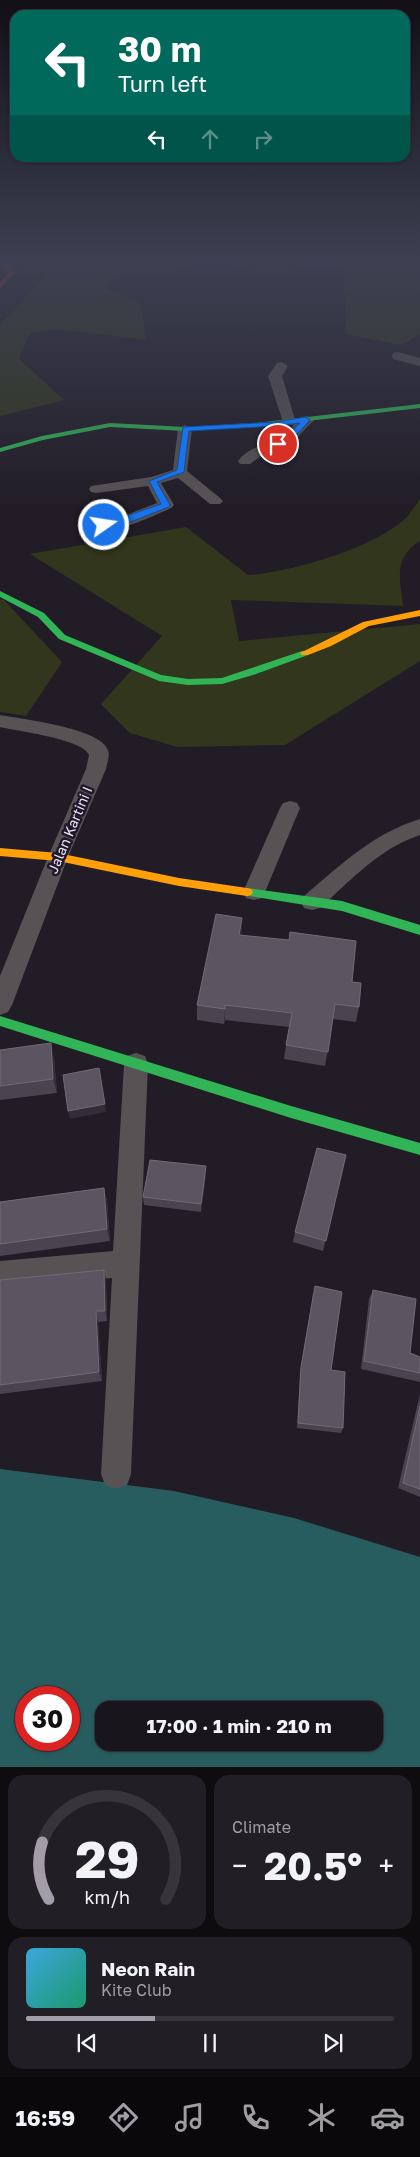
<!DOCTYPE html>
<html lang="en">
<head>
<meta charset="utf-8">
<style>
  :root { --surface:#19151c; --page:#221e25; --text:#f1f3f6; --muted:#9f9fa3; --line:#37343b; --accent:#a29da9 }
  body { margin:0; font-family:"Golos Text",sans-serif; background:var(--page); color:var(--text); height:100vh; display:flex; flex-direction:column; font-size:19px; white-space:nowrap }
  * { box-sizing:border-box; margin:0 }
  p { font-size:16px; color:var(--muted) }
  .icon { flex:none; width:28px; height:28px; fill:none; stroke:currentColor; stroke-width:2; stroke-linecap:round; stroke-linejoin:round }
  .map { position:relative; height:1767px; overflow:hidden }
  .details { display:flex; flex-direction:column; gap:8px; padding:8px; background:#0e0c0f; flex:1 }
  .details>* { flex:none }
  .top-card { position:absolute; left:10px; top:10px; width:400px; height:152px; border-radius:15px; box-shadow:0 1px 4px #0004,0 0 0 1px var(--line); background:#00695c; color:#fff; overflow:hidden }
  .speed { position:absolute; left:15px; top:1686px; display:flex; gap:10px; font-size:25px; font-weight:700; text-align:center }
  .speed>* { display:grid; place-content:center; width:65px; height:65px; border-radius:50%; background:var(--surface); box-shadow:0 1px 4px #0004,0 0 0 1px var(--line); line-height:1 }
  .speed .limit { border:8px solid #d22; background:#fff; color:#111 }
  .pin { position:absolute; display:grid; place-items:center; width:42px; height:42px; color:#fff; margin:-21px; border:2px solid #fff; border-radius:50%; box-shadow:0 1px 5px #0007 }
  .me { position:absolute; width:55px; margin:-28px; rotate:77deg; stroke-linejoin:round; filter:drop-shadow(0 0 4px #0008) }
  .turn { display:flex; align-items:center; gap:18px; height:105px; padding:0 25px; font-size:22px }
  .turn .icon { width:65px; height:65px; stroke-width:2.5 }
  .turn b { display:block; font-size:35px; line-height:42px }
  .lanes { display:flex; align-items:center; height:48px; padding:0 25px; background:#0003; justify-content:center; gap:25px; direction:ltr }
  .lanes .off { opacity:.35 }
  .big { font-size:38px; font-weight:700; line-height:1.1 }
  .details .card { flex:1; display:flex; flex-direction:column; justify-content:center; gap:8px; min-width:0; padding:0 18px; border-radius:15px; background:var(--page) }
  .details .dial { align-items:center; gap:0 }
  .dial svg { height:130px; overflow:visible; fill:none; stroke:var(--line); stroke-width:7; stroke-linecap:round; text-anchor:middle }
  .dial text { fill:var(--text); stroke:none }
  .song { display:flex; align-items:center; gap:15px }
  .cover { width:60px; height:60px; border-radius:8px; background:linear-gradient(135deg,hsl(200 70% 55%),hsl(160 70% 35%)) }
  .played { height:5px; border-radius:2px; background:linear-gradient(90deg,var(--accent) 35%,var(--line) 35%) }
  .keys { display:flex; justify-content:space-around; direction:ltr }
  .heat { display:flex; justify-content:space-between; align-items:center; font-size:28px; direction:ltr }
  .details .tiles { flex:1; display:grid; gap:8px; grid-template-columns:1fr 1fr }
  .card:last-child { grid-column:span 2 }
  .trip { position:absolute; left:95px; top:1701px; width:288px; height:50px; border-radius:15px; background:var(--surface); box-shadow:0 1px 4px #0004,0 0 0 1px var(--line); font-weight:700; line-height:50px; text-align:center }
  .menu { display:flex; height:80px; justify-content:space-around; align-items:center; background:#0a080b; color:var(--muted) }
  .menu .icon { width:35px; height:35px }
  .menu .active { color:var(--accent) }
  .menu b { font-size:22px; color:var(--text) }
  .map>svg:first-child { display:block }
  .green { fill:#31361c }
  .water { fill:#285d60; fill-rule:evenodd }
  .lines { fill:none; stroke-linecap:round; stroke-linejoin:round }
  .street { fill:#575254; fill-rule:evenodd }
  .fast { fill:#30b455; fill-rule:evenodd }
  .slow { fill:#ff9f0a; fill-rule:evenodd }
  .jam { fill:#e5322d; fill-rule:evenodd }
  .wall { fill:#4a4450 }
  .shaded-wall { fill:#322d38 }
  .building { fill:#5b5561; stroke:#716b77 }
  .route { fill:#1a73e8; stroke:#114b97 }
  .labels { text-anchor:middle; stroke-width:5; stroke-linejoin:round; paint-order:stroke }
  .street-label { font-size:14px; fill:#e8e2ef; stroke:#20182a }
</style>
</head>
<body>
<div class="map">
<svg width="420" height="1767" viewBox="0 0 420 1767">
  <rect width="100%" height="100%" fill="#211c26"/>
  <g class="green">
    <path d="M 3,263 L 200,263 L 167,274 L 136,272 L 112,280 L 107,289 L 141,303 L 146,340 L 57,329 L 30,333 L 19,359 L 64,400 L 0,416 L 0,325 L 47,274 L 10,270 Z"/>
    <path d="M 222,263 L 420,263 L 420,334 L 401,345 L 346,334 L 344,271 L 327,268 L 261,273 Z"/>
    <path d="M 420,499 L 420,541 C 393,558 400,578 403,606 L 231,600 L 239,641 L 420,624 L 420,661 L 285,745 L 177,747 L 130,733 L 101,704 L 162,636 L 30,554 L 186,527 L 248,575 C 291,572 366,550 400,523 C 408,518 414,507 420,499 Z"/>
    <path d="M 0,599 L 4,600 L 62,662 L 26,716 L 0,712 Z"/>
  </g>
  <path class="water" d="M 0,1469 L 174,1491 L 294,1518 L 420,1557 L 420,1767 L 0,1767 ZM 26,1698 L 69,1698 L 69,1740 L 26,1740 ZM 104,1710 L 374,1710 L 374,1742 L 104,1742 Z"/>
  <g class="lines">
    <g class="street">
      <path d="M 398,352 L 420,358 L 420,366 L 393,359 L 392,356 L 393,353 Z"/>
      <path d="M 282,362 L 288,366 L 282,376 L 296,423 L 302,417 L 307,416 L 314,420 L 293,442 L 265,453 L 250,464 L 240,464 L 238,461 C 249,446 268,445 283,436 C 287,434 290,429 294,425 L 285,425 L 283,422 L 268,376 L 277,363 Z"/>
      <path d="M 185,425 L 192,429 L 187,471 L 220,498 L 223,501 L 220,504 L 210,504 L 178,478 L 161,483 L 174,505 L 171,508 C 153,516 119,533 100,528 L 97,525 L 100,522 L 121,517 L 157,503 L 148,486 L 96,493 L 91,492 L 89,489 L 91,486 L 151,477 L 173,470 L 178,429 Z"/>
      <path d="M 0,715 C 22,719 100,728 108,750 C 110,756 107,763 106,769 L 68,857 L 12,1005 L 8,1012 L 0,1015 L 0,976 L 48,857 L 86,769 L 89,755 C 83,739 17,731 0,727 Z"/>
      <path d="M 290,801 L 297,803 L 300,808 L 265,892 L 262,898 L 254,900 L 246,898 L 243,892 L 280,808 L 283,803 Z"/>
      <path d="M 420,819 L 420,835 C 380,848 350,881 320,908 L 312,910 L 304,908 L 301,902 L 304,896 C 342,864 372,834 420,819 Z"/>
      <path d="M 136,1053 L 145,1056 L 148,1064 L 131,1474 L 127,1485 L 116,1489 L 105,1485 L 101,1474 L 112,1278 L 0,1289 L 0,1261 L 113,1251 L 124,1064 L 127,1056 Z"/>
    </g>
    <g class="fast">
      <path d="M 420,404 L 420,408 L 255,427 L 185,431 L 110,427 L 43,440 L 0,452 L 0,448 L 42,436 L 110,423 L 185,427 L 255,423 Z"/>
      <path d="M 0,591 L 44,613 L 65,635 L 161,675 L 188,679 L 222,678 L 302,651 L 308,651 L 310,653 L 308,655 L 253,675 L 222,684 L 188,685 L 159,681 L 59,639 L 38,617 L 0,597 Z"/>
      <path d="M 247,888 L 342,901 L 420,925 L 420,935 L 342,911 L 243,895 L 241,892 L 243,889 Z"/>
      <path d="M 0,1016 L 291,1106 L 420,1143 L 420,1155 L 291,1118 L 0,1026 Z"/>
    </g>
    <g class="slow">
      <path d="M 420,610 L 420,616 L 369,626 L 331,646 L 308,655 L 302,655 L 300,653 L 363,622 Z"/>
      <path d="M 0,848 L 58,853 L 179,878 L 247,888 L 251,889 L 253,892 L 251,895 L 247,896 L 179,886 L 58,861 L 0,856 Z"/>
    </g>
    <path class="jam" d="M 0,263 L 7,263 L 13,270 L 14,274 L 0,288 L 0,282 L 8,274 Z"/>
  </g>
  <g class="wall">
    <path d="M 242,933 L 241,936 L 352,982 L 359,1007 L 356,1022 L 333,1019 L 325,1066 L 284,1059 L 286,1045 L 289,1027 L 225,1020 L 224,1024 L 197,1020 L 197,1005 Z"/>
    <path d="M 0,1050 L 54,1058 L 57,1093 L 0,1100 Z"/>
    <path d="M 346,1155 L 323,1251 L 293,1242 L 295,1232 Z"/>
    <path d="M 206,1174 L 201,1212 L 144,1205 L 143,1197 Z"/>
    <path d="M 104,1188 L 107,1201 L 110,1241 L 0,1256 L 0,1202 Z"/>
    <path d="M 0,1280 L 106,1280 L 107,1321 L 98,1322 L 102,1381 L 0,1394 Z"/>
    <path d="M 373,1290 L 410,1353 L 420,1357 L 420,1382 L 361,1369 L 369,1299 Z"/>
    <path d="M 313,1293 L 343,1428 L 341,1433 L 297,1428 L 300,1373 Z"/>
    <path d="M 420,1394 L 420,1497 L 398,1488 Z"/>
  </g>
  <g class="shaded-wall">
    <path d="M 242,918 L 242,933 L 238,951 L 239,935 Z"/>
    <path d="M 225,1005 L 225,1020 L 224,1024 L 225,1009 Z"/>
    <path d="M 51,1043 L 54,1058 L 57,1093 L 53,1079 Z"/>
    <path d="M 105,1104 L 106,1112 L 70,1119 L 68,1111 Z"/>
    <path d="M 206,1166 L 206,1174 L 201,1212 L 201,1204 Z"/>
    <path d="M 104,1188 L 107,1201 L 110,1241 L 107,1229 Z"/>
    <path d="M 104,1270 L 106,1280 L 107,1321 L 105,1311 Z"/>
    <path d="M 96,1311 L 98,1322 L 102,1381 L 99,1372 Z"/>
  </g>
  <g class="building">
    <path d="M 216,914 L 242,918 L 239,935 L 289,940 L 290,932 L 356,941 L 352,982 L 361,983 L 359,1007 L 335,1004 L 328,1052 L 286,1045 L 292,1013 L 225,1005 L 225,1009 L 197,1005 Z"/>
    <path d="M 51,1043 L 53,1079 L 0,1086 L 0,1050 Z"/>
    <path d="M 99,1068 L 105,1104 L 68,1111 L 63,1075 Z"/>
    <path d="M 317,1148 L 346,1155 L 326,1241 L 295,1232 Z"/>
    <path d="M 150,1160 L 206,1166 L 201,1204 L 143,1197 Z"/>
    <path d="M 104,1188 L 107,1229 L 0,1244 L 0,1202 Z"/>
    <path d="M 104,1270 L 105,1311 L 96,1311 L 99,1372 L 0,1385 L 0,1280 Z"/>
    <path d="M 315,1286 L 342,1292 L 331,1370 L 345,1372 L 343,1428 L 298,1423 L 301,1367 Z"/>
    <path d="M 373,1290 L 416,1299 L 410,1353 L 420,1357 L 420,1373 L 364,1361 Z"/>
    <path d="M 420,1406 L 420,1489 L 403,1483 Z"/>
  </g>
  <linearGradient id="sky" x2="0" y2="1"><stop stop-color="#120f15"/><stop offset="0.51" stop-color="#3d4052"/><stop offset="1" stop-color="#3d4052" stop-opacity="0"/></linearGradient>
  <rect width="420" height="511" fill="url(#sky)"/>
  <path class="route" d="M 306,417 L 310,420 L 291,441 L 278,446 L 275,444 C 285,436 290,433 300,423 L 276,426 L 189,431 L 184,472 L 157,482 L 170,505 L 169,507 L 128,523 L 104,528 L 100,525 L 161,504 L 149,481 L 177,470 L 183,427 L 276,422 Z"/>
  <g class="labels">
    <g class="street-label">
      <text transform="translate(70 830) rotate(-67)" y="5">Jalan Kartini I</text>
    </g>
  </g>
</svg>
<div class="speed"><div class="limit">30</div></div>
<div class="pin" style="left:278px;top:444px;background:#d93025"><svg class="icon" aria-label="arrive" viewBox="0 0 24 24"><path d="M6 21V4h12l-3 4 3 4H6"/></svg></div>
<svg class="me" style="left:104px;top:525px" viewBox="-20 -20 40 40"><circle r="17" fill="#1a73e8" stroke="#fff" stroke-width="3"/><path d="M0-11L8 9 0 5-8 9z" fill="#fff"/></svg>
<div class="trip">17:00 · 1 min · 210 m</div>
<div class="top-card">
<div class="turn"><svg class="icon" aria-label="left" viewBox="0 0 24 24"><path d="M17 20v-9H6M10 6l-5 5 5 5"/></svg><div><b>30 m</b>Turn left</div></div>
<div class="lanes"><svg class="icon" aria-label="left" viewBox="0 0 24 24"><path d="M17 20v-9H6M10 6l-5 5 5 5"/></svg><svg class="icon off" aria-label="ahead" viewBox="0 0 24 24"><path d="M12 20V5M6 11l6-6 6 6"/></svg><svg class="icon off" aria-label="right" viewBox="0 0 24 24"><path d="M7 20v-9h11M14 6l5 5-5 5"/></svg></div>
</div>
</div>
<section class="details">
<div class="tiles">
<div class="card dial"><svg viewBox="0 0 100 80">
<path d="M14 69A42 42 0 1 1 86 69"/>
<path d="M14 69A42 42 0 0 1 10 34" stroke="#a29da9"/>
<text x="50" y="56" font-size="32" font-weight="700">29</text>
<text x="50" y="72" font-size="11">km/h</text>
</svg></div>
<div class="card"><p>Climate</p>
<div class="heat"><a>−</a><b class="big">20.5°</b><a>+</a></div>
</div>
<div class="card">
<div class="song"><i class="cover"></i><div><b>Neon Rain</b><p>Kite Club</p></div></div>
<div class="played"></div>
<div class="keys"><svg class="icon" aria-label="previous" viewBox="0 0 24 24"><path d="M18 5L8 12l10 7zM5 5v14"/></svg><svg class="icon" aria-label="pause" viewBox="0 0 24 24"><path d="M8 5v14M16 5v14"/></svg><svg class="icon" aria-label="next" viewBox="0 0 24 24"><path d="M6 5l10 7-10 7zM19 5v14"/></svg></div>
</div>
</div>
</section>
<nav class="menu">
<b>16:59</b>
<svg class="icon active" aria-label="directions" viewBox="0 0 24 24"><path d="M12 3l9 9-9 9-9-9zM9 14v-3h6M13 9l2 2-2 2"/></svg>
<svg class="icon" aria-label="music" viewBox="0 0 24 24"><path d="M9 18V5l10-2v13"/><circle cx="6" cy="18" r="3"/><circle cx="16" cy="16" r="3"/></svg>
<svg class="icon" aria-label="phone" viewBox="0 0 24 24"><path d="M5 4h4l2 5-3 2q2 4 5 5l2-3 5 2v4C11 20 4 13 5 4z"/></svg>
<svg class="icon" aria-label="climate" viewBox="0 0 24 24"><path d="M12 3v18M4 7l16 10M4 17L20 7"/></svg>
<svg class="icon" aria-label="car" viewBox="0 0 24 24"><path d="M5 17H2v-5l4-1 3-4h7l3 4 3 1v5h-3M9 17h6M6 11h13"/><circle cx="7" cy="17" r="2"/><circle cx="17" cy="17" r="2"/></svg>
</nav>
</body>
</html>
